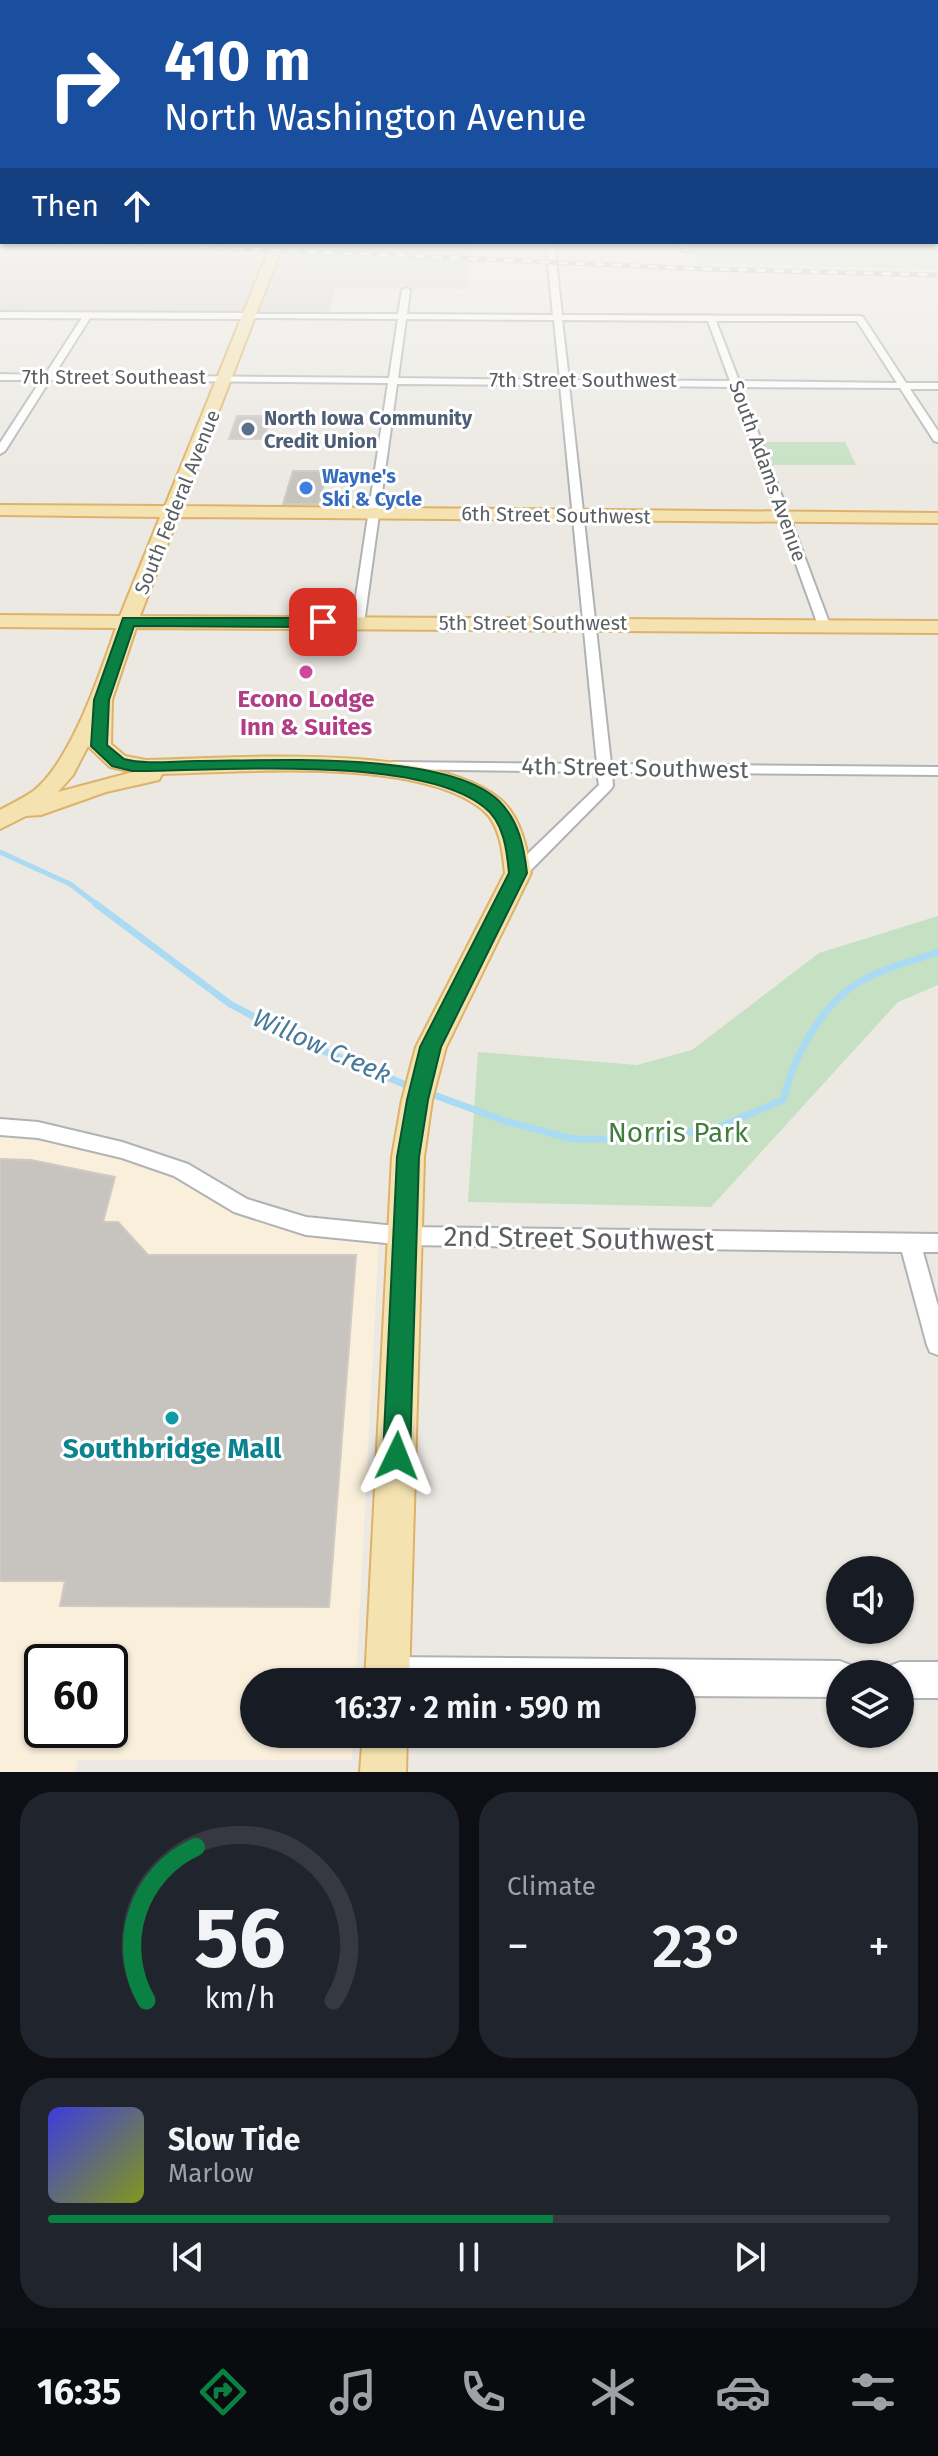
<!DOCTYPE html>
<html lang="en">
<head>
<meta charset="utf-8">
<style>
  :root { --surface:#171b24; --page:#20242c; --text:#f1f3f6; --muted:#9ea1a6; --line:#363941; --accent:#0b8043 }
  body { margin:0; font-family:"Fira Sans",sans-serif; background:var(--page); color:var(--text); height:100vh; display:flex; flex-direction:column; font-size:30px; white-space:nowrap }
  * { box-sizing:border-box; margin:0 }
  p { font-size:26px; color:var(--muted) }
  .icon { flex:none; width:44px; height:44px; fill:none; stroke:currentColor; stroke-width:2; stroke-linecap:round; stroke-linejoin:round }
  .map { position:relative; height:1772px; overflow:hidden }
  .sheet { display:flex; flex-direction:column; gap:20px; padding:20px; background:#0d0f14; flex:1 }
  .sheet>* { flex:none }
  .banner { position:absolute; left:0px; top:0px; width:938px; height:244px; box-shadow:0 2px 6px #0004; background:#1a4fa0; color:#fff; overflow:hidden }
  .buttons { position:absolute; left:826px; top:1556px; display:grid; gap:16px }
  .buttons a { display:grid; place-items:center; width:88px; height:88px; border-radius:50%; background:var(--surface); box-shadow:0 2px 6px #0004; font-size:40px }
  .speed { position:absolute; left:24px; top:1644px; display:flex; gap:16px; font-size:40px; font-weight:700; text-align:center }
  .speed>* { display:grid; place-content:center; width:104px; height:104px; border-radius:50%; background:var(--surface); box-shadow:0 2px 6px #0004; line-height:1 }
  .speed .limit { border:4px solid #111; border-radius:12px; background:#fff; color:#111 }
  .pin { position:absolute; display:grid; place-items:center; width:68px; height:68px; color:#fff; margin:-34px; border-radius:16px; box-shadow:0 4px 12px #0006 }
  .me { position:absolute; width:88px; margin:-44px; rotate:2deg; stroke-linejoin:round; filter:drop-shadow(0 0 6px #0008) }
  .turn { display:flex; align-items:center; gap:28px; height:168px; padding:0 32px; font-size:36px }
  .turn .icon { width:104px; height:104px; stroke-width:2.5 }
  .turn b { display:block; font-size:56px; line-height:68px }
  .then { display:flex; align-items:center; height:76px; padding:0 32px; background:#0003; gap:16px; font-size:30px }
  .big { font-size:60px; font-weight:600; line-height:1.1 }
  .sheet .tile { flex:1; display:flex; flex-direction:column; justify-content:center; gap:12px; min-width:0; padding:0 28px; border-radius:32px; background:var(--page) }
  .sheet .dial { align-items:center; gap:0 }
  .dial svg { height:208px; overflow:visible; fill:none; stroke:var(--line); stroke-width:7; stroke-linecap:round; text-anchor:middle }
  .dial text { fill:var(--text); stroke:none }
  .song { display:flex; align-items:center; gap:24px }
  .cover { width:96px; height:96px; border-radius:12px; background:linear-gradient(135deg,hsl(240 70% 55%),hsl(70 70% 35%)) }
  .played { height:8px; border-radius:4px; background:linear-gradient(90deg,var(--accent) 60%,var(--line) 60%) }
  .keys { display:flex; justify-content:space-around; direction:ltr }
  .heat { display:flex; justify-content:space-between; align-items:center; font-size:44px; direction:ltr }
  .sheet .tiles { flex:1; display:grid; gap:20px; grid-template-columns:1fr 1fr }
  .tile:last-child { grid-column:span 2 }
  .trip { position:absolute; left:240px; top:1668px; width:456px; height:80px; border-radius:40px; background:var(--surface); box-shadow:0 2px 6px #0004; font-weight:600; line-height:80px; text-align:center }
  .tabs { display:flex; height:128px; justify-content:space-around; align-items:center; background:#090b0e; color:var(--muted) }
  .tabs .icon { width:56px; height:56px }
  .tabs .on { color:var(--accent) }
  .tabs b { font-size:36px; color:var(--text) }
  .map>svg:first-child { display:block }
  .commercial { fill:#f9efdb; fill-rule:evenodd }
  .industrial { fill:#dbd8d5 }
  .green { fill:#c5e0c2 }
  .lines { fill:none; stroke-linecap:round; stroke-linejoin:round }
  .stream-far1 { stroke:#abdbf3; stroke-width:5 }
  .stream { stroke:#abdbf3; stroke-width:7 }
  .building { fill:#c7c4c0; stroke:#d0cac2; stroke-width:2 }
  .minor-casing { stroke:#b0b3b6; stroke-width:4 }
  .tertiary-casing { stroke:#b0b3b6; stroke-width:4 }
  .secondary-casing { stroke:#afb3b6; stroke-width:4 }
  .primary-casing { stroke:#deb269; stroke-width:4 }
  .minor { fill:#fff; fill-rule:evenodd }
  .tertiary { fill:#fff; fill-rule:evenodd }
  .secondary { fill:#fff; fill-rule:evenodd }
  .primary { fill:#f4e2b0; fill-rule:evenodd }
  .rail-casing { stroke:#b1b2b2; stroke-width:5 }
  .rail { stroke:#fff; stroke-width:3; stroke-dasharray:9; stroke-linecap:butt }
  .route { fill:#0b8043; stroke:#07532c; stroke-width:2 }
  .service-dot { fill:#5c6f8a; stroke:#fff; stroke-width:3 }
  .shop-dot { fill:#3f7fe0; stroke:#fff; stroke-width:3 }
  .hotel-dot { fill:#d1479c; stroke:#fff; stroke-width:3 }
  .culture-dot { fill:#0f9aa8; stroke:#fff; stroke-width:3 }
  .labels { text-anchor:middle; stroke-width:6; stroke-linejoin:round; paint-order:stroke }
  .far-street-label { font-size:20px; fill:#5b5f62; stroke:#fff }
  .far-service-label { font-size:20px; font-weight:bold; fill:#4e5e75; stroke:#fff; text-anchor:start }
  .far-shop-label { font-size:20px; font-weight:bold; fill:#366cbe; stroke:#fff; text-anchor:start }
  .hotel-label { font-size:24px; font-weight:bold; fill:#b23c85; stroke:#fff }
  .street-label { font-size:24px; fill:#5b5f62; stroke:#fff }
  .water-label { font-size:26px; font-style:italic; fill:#48799b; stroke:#fff }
  .near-park-label { font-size:28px; fill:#427d3f; stroke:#fff }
  .near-street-label { font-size:28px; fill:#5b5f62; stroke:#fff }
  .near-culture-label { font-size:28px; font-weight:bold; fill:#0d838f; stroke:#fff }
</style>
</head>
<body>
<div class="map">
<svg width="938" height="1772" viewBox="0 0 938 1772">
  <rect width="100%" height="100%" fill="#ece9e3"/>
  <path class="commercial" d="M 0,1127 L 122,1150 L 240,1208 L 379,1236 L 356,1682 L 254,1682 L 254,1734 L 353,1734 L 352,1760 L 78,1760 L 75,1772 L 0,1772 ZM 42,1662 L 110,1662 L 110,1730 L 42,1730 Z"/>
  <g class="industrial">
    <path d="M 0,234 L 2,242 L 273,242 L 247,313 L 0,313 Z"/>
    <path d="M 283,242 L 470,242 L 467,289 L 336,288 L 329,312 L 258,312 Z"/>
  </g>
  <g class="green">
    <path d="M 936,234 L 938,270 L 698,262 L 690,242 L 936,242 Z"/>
    <path d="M 284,252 L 442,260 L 477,267 L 287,258 L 279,254 Z"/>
    <path d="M 757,442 L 845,442 L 856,465 L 766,465 Z"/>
    <path d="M 938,916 L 938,985 L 898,1002 L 711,1207 L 468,1202 L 478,1052 L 637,1065 L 692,1050 L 819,953 Z"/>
  </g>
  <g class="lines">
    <path class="stream-far1" d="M 0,852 L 70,884 L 99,906"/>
    <g class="stream">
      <path d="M 96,904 L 230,1004 L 302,1042 L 411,1087"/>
      <path d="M 426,1092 L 505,1121 L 573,1139 L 636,1139 L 717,1128 L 783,1100 C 794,1056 821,1003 863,980 C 885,967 914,961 938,952"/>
    </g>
  </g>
  <g class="building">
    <path d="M 237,416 L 271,416 L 264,439 L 229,439 Z"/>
    <path d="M 293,471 L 327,471 L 319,504 L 283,504 Z"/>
    <path d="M 0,1159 L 31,1160 L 115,1177 L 103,1222 L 118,1222 L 148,1255 L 356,1255 L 329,1607 L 60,1606 L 65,1581 L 0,1581 Z"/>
  </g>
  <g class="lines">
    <g class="minor-casing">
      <g id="minor">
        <path d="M 546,242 L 554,242 L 562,315 L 860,316 L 863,317 L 906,383 L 938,383 L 938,389 L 910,389 L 938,431 L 938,442 L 934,441 L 900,388 L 741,387 L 830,625 L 824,629 L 818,625 L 732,387 L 569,385 L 611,764 L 938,767 L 938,775 L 612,772 L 613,786 L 611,789 L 524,877 L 512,877 L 510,873 L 512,869 L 599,785 L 597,772 L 388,769 L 386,766 L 388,763 L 393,762 L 597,764 L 560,385 L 397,384 L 364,623 L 358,627 L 352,623 L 388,383 L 50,380 L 5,451 L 0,454 L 0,443 L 41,380 L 0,380 L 0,374 L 45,375 L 85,313 L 92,315 L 54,375 L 389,378 L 398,319 L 251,318 L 247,316 L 251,314 L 398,314 L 402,290 L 406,288 L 410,290 L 407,314 L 553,315 ZM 406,319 L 554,320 L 560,380 L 398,378 ZM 562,320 L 708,321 L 730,381 L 569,380 ZM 716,321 L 857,321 L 897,383 L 739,381 Z"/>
        <path d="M 679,242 L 687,242 L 689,251 L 683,251 Z"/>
        <path d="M 0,1119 L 38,1122 L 122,1142 L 188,1164 L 247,1199 L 306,1217 L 406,1227 L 938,1234 L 938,1252 L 923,1252 L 938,1306 L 938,1355 L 930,1352 L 927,1345 L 902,1252 L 406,1245 L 306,1235 L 234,1212 L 174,1176 L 122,1158 L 38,1138 L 0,1135 Z"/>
      </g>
    </g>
    <g class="tertiary-casing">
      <path id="tertiary" d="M 0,312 L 251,313 L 256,316 L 251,319 L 0,318 Z"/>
    </g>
    <g class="secondary-casing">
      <g id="secondary">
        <path d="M 387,1657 L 840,1661 L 853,1666 L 856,1674 L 840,1674 L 840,1697 L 682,1696 L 682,1682 L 372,1682 L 369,1675 L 374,1662 Z"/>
        <path d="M 900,1662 L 938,1662 L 938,1698 L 900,1698 L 900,1674 L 884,1674 L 887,1667 Z"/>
      </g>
    </g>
    <g class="primary-casing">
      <g id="primary">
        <path d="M 272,242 L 284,242 L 182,506 L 938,513 L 938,523 L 178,517 L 140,616 L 938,621 L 938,633 L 136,628 L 112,700 L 111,744 L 125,756 L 146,760 C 234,758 433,742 501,800 C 521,818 527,848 531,873 L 446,1047 L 432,1100 L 424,1157 L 409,1682 L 365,1682 L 392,1157 L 402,1100 L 416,1047 L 505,873 C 503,853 500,825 484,811 C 421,757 243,772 162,774 L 159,780 L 106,792 L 41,815 L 26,816 L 0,829 L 0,810 C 10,804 22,799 32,792 C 71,763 100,673 116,628 L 0,627 L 0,615 L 120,616 L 160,517 L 0,515 L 0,505 L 165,506 ZM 88,746 L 110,767 L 133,772 L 58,792 L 73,775 Z"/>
        <path d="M 363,1734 L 407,1734 L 406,1772 L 360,1772 Z"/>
      </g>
    </g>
    <use href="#minor" class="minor"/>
    <use href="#tertiary" class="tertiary"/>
    <use href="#secondary" class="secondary"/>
    <use href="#primary" class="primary"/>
    <g class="rail-casing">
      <g id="rail">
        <path d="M 17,242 L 101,246"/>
        <path d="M 91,242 L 706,269 L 938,275"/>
      </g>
    </g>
    <use href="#rail" class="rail"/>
  </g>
  <linearGradient id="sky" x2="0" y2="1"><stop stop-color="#8fc4ec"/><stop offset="0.49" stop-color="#f6f5f2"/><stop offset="1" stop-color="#f6f5f2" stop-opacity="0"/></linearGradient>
  <rect width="938" height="482" fill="url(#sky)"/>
  <path class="route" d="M 123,618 L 323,618 L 330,622 L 323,627 L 134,626 L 109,700 L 107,745 L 124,759 C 146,765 173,761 196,761 C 268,761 447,750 499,801 C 519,821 524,847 527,873 L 441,1047 L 428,1100 L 419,1157 L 410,1456 L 406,1465 L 397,1469 L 387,1465 L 383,1456 L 397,1157 L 407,1100 L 420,1047 L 509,873 C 507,851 504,822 484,807 C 418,754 218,771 132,771 L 112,766 L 91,746 L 94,700 Z"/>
  <circle class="service-dot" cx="248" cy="429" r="8"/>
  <circle class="shop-dot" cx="306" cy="488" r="8"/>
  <circle class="hotel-dot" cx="306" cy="672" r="8"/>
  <circle class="culture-dot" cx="172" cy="1418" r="8"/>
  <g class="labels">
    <g class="far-street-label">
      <text x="114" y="384">7th Street Southeast</text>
      <text x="583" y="387">7th Street Southwest</text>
      <text transform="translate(768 471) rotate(70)" y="7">South Adams Avenue</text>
      <text transform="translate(177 502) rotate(-68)" y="7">South Federal Avenue</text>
      <text transform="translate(556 515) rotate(1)" y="7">6th Street Southwest</text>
      <text x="533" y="630">5th Street Southwest</text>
    </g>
    <g class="far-service-label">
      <text x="264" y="425">North Iowa Community<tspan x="264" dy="23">Credit Union</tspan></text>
    </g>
    <g class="far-shop-label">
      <text x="322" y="483">Wayne's<tspan x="322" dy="23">Ski &amp; Cycle</tspan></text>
    </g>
    <g class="hotel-label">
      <text x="306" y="707">Econo Lodge<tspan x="306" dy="28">Inn &amp; Suites</tspan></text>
    </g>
    <g class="street-label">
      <text transform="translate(635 768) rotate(1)" y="8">4th Street Southwest</text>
    </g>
    <g class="water-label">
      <text transform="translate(322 1046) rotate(24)" y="9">Willow Creek</text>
    </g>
    <g class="near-park-label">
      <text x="678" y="1142">Norris Park</text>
    </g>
    <g class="near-street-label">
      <text transform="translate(579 1238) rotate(1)" y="10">2nd Street Southwest</text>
    </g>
    <g class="near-culture-label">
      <text x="172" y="1458">Southbridge Mall</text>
    </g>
  </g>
</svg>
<div class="buttons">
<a><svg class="icon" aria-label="sound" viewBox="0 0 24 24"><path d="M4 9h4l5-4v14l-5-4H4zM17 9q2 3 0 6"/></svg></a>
<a><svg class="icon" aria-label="layers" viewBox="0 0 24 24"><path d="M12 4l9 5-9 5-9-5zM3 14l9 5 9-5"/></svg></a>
</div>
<div class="speed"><div class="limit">60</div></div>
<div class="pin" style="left:323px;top:622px;background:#d93025"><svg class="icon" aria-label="arrive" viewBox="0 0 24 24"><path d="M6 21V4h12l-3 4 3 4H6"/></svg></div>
<svg class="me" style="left:397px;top:1456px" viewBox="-20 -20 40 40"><path d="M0-17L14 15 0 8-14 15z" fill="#0b8043" stroke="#fff" stroke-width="4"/></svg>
<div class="trip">16:37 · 2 min · 590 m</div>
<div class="banner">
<div class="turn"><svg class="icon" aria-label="right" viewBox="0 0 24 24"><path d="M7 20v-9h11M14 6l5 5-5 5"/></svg><div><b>410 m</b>North Washington Avenue</div></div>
<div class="then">Then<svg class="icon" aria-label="ahead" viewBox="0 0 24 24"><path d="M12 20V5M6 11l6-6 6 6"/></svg></div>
</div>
</div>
<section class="sheet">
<div class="tiles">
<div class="tile dial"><svg viewBox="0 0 100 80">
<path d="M14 69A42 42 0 1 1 86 69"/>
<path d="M14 69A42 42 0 0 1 33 10" stroke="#0b8043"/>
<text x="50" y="56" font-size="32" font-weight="700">56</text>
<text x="50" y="72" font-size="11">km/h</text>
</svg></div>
<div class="tile"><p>Climate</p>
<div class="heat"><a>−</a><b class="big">23°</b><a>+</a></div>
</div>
<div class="tile">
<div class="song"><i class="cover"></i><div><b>Slow Tide</b><p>Marlow</p></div></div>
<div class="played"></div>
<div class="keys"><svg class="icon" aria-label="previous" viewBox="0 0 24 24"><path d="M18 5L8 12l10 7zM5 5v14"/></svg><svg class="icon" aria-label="pause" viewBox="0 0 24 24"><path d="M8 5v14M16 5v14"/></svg><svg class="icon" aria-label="next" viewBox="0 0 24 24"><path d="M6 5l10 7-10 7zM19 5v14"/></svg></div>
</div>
</div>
</section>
<nav class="tabs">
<b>16:35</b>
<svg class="icon on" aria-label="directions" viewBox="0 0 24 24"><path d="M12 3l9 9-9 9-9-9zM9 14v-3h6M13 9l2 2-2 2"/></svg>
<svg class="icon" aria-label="music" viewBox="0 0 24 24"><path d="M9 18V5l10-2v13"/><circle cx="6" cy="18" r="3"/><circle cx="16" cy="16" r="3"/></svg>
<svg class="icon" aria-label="phone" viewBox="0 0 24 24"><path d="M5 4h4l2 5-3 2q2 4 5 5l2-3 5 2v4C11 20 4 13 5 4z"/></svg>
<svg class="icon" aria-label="climate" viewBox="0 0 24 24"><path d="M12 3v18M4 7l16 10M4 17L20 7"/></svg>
<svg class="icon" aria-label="car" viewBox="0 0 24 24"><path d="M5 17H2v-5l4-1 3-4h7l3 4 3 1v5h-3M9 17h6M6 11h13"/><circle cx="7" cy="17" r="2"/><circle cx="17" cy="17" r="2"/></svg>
<svg class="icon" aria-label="filters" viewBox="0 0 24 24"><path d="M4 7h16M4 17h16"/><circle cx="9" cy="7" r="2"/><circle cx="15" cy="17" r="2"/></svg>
</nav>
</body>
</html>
